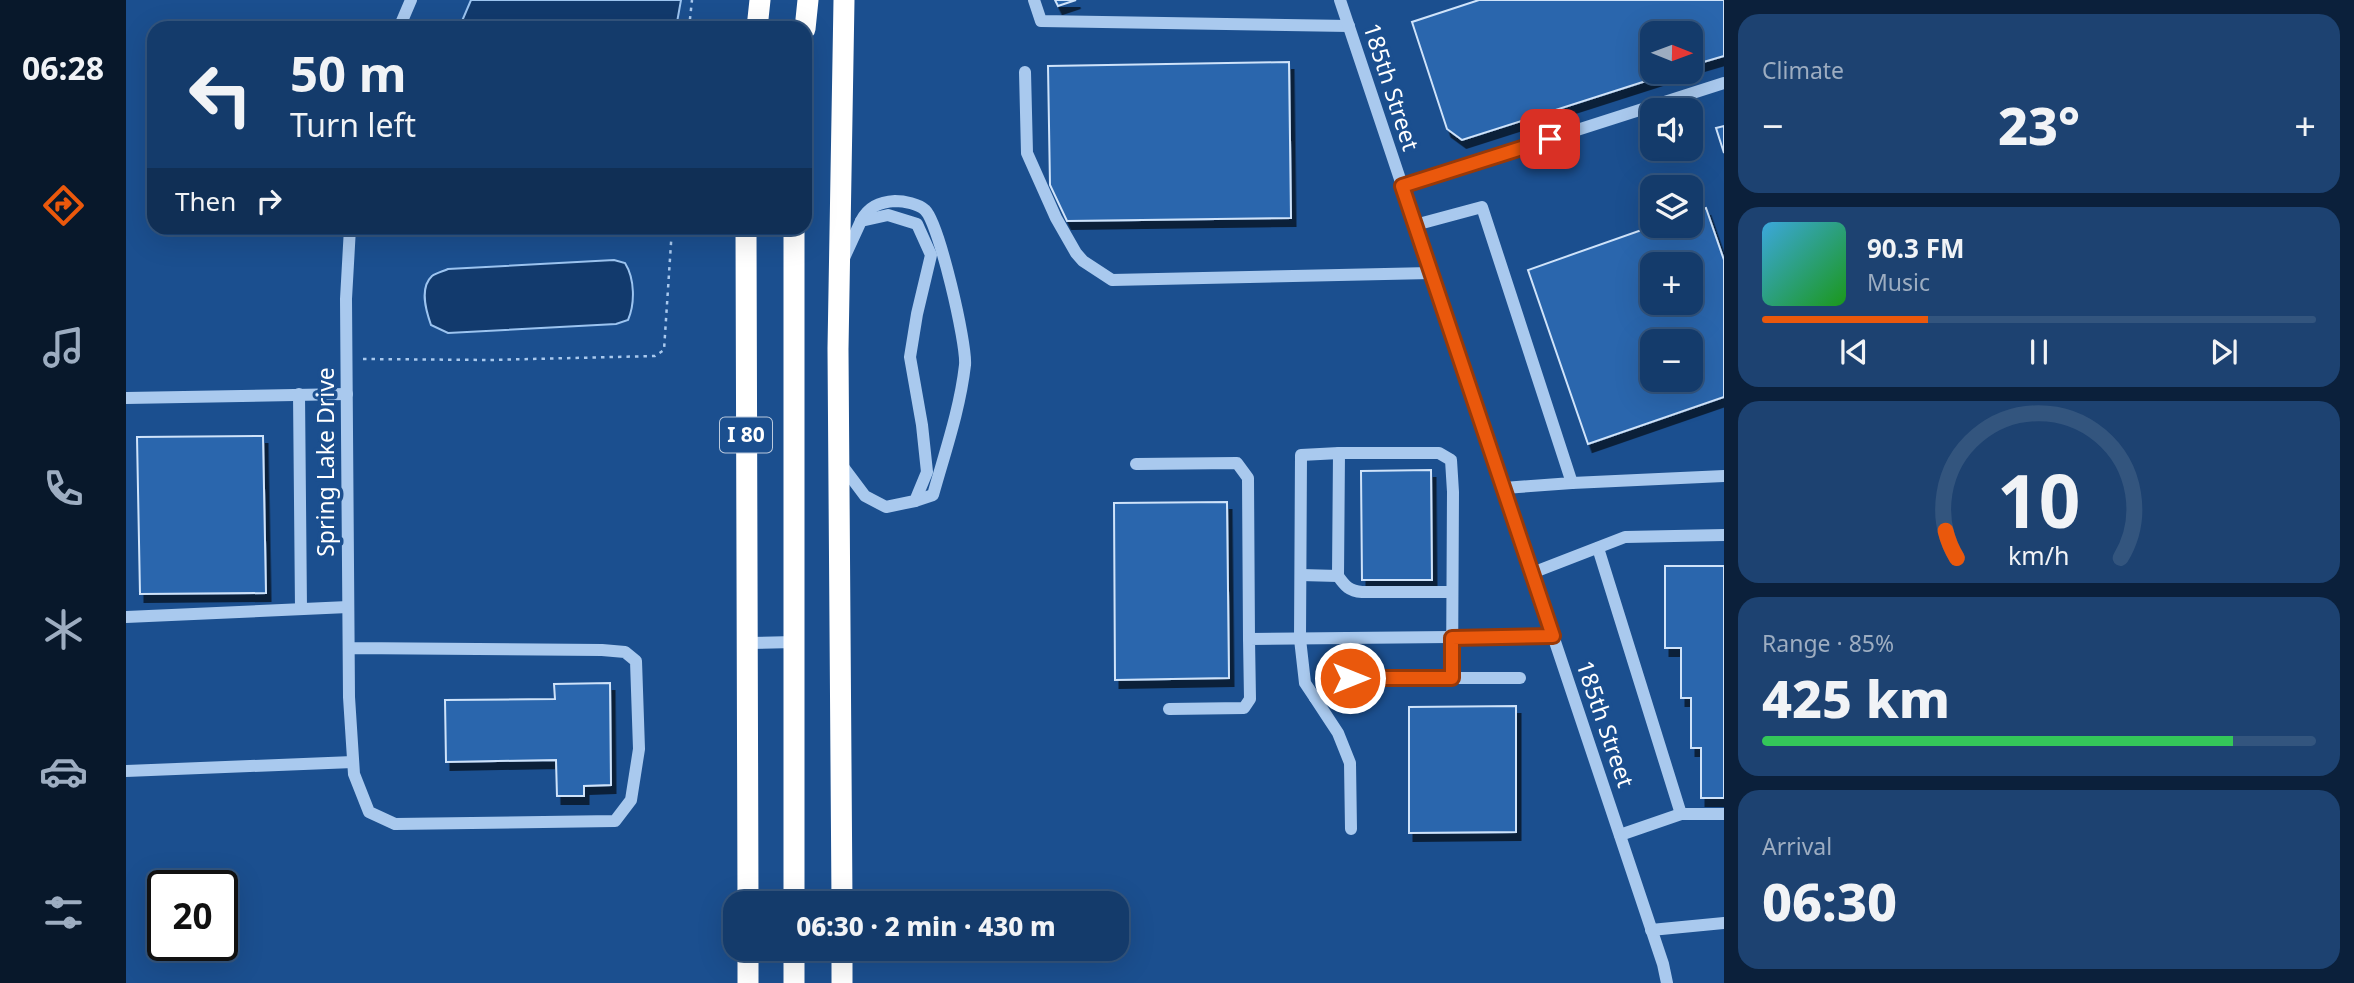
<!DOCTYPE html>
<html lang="en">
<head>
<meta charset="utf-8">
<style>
  :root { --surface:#143b6b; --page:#1d4271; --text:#f1f3f6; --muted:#9dadc1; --line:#33557e; --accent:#ea580c }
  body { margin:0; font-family:"Noto Sans",sans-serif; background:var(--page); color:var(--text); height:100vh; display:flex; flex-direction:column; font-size:26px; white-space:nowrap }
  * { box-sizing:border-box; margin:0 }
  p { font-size:23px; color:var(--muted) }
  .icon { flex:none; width:38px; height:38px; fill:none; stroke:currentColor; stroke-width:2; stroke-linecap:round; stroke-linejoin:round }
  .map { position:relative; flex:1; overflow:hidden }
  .drawer { display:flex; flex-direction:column; gap:14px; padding:14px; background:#0b203b; width:630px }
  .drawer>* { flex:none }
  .banner { position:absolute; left:21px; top:21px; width:665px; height:214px; border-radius:21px; box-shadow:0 7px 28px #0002,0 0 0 2px var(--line); background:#143b6b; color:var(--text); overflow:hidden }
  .needle { width:46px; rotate:91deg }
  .tools { position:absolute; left:1514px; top:21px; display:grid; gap:14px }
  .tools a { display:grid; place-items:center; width:63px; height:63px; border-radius:14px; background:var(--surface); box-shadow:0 7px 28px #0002,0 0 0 2px var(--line); font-size:35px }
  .speed { position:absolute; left:21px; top:870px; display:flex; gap:14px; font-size:35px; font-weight:700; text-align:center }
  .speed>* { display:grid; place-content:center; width:91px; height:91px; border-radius:50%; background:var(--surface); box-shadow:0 7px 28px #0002,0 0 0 2px var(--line); line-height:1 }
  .speed .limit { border:4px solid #111; border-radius:10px; background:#fff; color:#111 }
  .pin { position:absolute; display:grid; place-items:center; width:60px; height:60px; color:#fff; margin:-30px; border-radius:14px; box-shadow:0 4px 10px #0006 }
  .me { position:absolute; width:77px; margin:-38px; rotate:90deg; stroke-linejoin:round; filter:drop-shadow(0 0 5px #0008) }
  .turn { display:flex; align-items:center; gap:24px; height:147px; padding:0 28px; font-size:32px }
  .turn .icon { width:91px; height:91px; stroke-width:2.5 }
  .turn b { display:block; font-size:49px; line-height:60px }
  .then { display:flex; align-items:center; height:66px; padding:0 28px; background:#0003; gap:14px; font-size:26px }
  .big { font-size:52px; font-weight:800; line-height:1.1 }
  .drawer .tile { flex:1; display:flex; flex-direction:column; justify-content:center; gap:10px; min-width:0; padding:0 24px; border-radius:21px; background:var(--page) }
  .drawer .dial { align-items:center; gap:0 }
  .dial svg { height:182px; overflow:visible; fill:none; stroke:var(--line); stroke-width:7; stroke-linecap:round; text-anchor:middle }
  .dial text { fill:var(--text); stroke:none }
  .song { display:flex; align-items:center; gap:21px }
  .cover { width:84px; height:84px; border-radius:10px; background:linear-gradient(135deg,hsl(200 70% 55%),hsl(120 70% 35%)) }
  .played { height:7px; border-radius:4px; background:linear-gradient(90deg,var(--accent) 30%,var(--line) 30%) }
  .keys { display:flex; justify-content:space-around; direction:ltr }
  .heat { display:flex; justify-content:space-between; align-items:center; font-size:38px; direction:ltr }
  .charge { height:10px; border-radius:5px; background:linear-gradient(90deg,#34c759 85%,var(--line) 0) }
  .trip { position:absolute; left:597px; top:891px; width:406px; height:70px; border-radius:21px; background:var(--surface); box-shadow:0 7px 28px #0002,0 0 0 2px var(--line); font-weight:800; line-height:70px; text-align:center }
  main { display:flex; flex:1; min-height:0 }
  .menu { display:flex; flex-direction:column; width:126px; justify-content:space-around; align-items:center; background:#08182b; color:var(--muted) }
  .menu .icon { width:49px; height:49px }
  .menu .selected { color:var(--accent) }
  .menu b { font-size:32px; color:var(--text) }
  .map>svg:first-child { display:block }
  .water { fill:#123a6d; stroke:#9cc4f0; stroke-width:2 }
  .building { fill:#2a66ad; stroke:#cfe3fa; stroke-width:2; fill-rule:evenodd; filter:url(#shadow) }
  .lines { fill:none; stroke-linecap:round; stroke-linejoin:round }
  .path { stroke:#a9c9ee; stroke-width:2.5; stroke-dasharray:3.5 5; stroke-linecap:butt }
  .minor { stroke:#a9c9ee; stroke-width:12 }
  .highway { stroke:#fff; stroke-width:21 }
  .route-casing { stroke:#983908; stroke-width:18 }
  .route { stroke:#ea580c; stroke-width:12 }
  .labels { text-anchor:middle; stroke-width:7; stroke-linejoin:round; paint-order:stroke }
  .shield { fill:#1b4f8f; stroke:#bbcadd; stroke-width:2 }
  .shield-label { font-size:21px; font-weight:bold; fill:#fff }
  .street-label { font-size:23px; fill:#fff; stroke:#1b4f8f }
</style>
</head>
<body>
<main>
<nav class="menu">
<b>06:28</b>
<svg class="icon selected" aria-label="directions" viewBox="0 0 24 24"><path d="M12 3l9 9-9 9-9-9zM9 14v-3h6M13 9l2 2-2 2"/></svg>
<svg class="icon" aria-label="music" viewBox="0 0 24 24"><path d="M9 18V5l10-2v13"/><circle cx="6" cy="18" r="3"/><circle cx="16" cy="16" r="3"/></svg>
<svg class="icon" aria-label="phone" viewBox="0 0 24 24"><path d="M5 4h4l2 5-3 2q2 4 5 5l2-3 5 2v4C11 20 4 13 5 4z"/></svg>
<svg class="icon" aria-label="climate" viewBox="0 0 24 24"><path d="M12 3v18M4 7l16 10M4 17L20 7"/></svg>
<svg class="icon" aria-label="car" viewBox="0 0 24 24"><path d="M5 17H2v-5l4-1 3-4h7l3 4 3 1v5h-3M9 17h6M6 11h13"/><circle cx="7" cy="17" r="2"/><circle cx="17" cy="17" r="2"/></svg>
<svg class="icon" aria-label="filters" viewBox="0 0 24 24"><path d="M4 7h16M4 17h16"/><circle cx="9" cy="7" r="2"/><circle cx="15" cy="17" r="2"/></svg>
</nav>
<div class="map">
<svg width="1598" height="983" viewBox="0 0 1598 983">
  <defs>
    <filter id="shadow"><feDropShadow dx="4.5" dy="8" stdDeviation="0" flood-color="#0009"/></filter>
  </defs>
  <rect width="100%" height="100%" fill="#1b4f8f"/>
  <g class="water">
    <path d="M 345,0 L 555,0 L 550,28 L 333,28 Z"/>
    <path d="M 488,260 L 499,263 C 509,279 509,304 502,320 L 490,324 L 322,333 L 305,325 C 300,311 293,288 306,276 C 310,273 318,271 322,269 Z"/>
  </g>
  <g class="building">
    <path d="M 929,0 L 950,0 L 932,6 Z"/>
    <path d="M 1353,0 L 1598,0 L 1598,56 L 1564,66 L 1564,33 L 1526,33 L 1526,72 L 1548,72 L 1336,140 L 1321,129 L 1286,22 Z"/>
    <path d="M 1163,62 L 1165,218 L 941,221 L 924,185 L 922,66 Z"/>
    <path d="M 1598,126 L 1598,153 L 1590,128 Z"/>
    <path d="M 1580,208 L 1598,260 L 1598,397 L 1462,444 L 1402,270 L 1527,226 L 1564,226 L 1564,213 ZM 1526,264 L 1564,264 L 1564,303 L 1526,303 ZM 1526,341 L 1564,341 L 1564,380 L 1526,380 Z"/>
    <path d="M 137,436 L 140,593 L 14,594 L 11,437 Z"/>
    <path d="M 1305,470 L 1306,580 L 1236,580 L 1235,471 Z"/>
    <path d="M 1101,502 L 1103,678 L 989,680 L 988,503 Z"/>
    <path d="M 1539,566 L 1598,566 L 1598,798 L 1575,798 L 1575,748 L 1565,748 L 1565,698 L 1555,698 L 1555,648 L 1539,648 Z"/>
    <path d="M 484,683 L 485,785 L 458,786 L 458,796 L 431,796 L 430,760 L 320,762 L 319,700 L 429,699 L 428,684 Z"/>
    <path d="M 1390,706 L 1390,832 L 1283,833 L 1283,707 Z"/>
  </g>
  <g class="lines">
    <g class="path">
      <path d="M 563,28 L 566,0"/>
      <path d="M 237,359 L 364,360 L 529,356 L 538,350 L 546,228"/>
    </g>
    <g class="minor">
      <path d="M 908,0 L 915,21 L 1223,26"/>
      <path d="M 1214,0 L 1537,964 L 1541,983"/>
      <path d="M 273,28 L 285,0"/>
      <path d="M 899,72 L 901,153 L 930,218 L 950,253 L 957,261 L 986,280 L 1305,273"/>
      <path d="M 1276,186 L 1598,83"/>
      <path d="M 735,221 C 742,207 753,202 769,201 C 778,201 793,204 799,210 C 813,223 841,344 839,365 C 834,409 819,452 807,495 L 789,501"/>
      <path d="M 1289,225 L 1356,207 L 1446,483 L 1378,488"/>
      <path d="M 173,394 L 175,609"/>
      <path d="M 0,398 L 221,394"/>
      <path d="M 1213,453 L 1313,453 L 1325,460 L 1327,492 L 1326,678 L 1224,678 L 1189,698 L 1179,683 L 1174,639 L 1175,455 Z"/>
      <path d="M 1213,453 L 1212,576 C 1219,586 1223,591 1236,592 L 1326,592"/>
      <path d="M 715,464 L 739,496 L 760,507 L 789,501 L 801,472 L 796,425 L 784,357 L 791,314 L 805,255 L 791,224 L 762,215 L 735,221 L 718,258"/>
      <path d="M 1010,464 L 1111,463 L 1122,478 L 1123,639"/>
      <path d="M 1446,483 L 1598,476"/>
      <path d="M 1472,548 L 1555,814"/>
      <path d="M 1406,573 L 1499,537 L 1598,535"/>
      <path d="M 1175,575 L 1212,576"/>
      <path d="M 0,617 L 222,607"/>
      <path d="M 620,643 L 669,642"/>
      <path d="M 223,648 L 476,650 L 499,652 L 510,661 L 513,749 L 505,800 L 489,821 L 269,824 L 243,812 L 228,774 L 223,697 L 220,299 L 224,228"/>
      <path d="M 1326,678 L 1394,678"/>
      <path d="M 1189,698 L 1212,733 L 1224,763 L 1225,829"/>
      <path d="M 1043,709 L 1118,708 L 1124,699 L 1123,639 L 1427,636"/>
      <path d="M 0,771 L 227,762"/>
      <path d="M 1494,835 L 1555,814 L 1598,814"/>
      <path d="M 1525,930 L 1598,923"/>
    </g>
    <g class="highway">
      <path d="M 631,28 L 634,0"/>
      <path d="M 679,29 L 682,0"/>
      <path d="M 620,228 L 622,903"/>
      <path d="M 668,903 L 668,228"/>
      <path d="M 716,903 L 712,349 L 718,0"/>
      <path d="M 622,948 L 622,983"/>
      <path d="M 668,983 L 668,948"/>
      <path d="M 716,983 L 716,948"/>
    </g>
  </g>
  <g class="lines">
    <g class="route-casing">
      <path id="route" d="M 1224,678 L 1326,678 L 1326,638 L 1427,636 L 1276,186 L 1424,139"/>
    </g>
    <use href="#route" class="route"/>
  </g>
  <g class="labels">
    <rect class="shield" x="594" y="417.5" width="52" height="35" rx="5"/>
    <g class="shield-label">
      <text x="620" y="442">I 80</text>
    </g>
    <g class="street-label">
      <text transform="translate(1265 87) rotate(72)" y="8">185th Street</text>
      <text transform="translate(200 462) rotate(-90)" y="8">Spring Lake Drive</text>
      <text transform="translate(1479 724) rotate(71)" y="8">185th Street</text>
    </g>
  </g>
</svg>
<div class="tools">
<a><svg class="needle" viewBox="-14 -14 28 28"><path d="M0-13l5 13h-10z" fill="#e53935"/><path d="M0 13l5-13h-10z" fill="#9dadc1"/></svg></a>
<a><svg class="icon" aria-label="sound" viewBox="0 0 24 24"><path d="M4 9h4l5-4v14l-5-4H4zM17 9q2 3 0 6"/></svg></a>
<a><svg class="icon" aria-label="layers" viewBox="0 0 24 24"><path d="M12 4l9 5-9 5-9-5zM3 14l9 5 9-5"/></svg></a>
<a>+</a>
<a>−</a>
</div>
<div class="speed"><div class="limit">20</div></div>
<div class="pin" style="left:1424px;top:139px;background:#d93025"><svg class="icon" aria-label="arrive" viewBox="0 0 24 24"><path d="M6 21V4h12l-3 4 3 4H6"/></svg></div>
<svg class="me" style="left:1224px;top:678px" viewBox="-20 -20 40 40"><circle r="17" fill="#ea580c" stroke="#fff" stroke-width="3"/><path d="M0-11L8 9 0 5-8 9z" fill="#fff"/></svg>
<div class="trip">06:30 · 2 min · 430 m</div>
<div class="banner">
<div class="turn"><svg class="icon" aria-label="left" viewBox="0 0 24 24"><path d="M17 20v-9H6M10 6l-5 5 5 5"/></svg><div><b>50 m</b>Turn left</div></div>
<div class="then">Then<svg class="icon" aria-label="right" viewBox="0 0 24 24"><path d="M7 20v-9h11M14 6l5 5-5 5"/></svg></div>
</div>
</div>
<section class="drawer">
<div class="tile"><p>Climate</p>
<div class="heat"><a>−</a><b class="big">23°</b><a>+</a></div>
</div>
<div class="tile">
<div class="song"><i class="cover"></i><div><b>90.3 FM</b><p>Music</p></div></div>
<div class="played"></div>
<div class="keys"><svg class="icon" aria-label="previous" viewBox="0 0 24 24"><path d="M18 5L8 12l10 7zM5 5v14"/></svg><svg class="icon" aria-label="pause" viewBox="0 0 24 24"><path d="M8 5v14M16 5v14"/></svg><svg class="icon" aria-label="next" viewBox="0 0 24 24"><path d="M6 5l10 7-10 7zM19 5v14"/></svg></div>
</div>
<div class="tile dial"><svg viewBox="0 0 100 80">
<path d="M14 69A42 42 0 1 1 86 69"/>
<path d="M14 69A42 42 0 0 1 9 57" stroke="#ea580c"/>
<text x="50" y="56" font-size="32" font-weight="700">10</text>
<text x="50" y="72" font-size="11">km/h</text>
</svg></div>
<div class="tile"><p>Range · 85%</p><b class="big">425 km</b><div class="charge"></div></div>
<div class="tile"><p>Arrival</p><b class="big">06:30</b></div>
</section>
</main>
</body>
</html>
